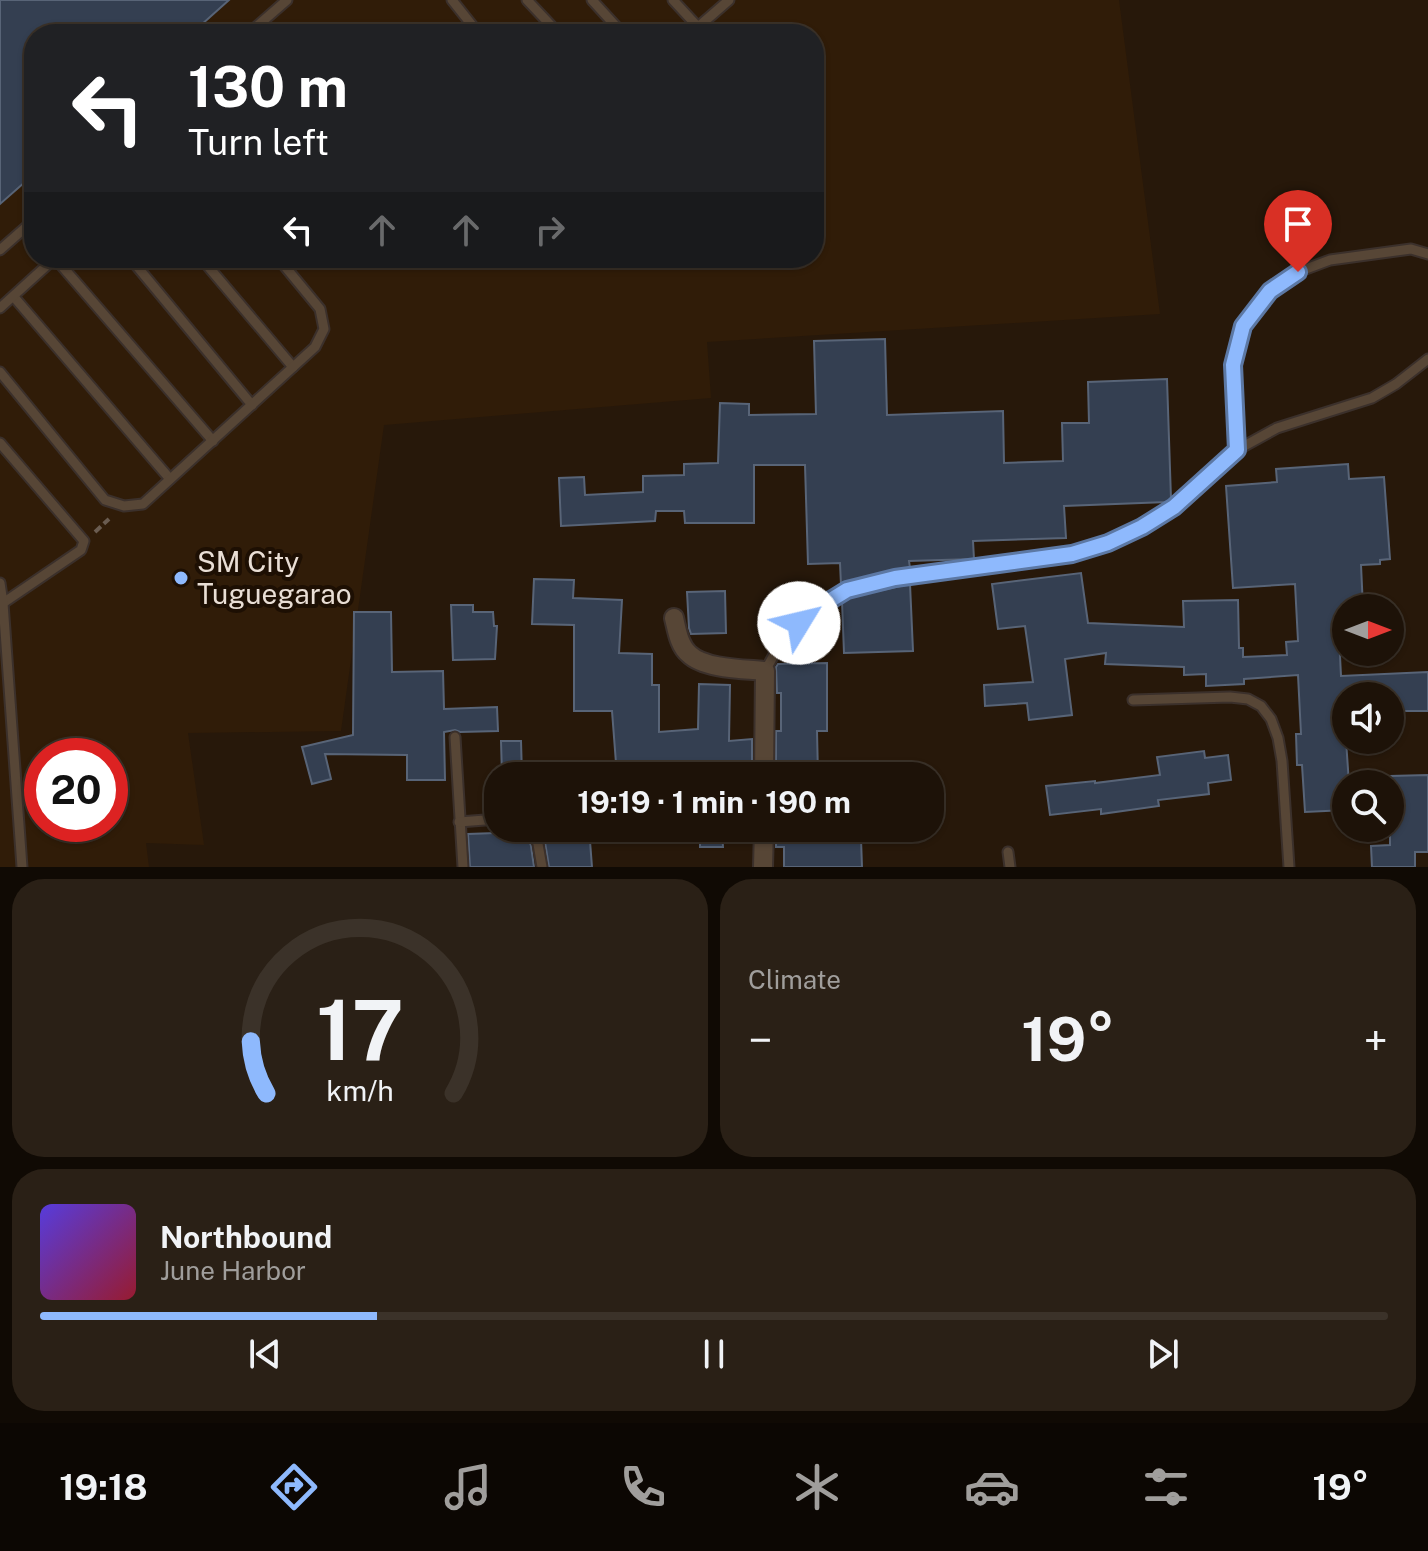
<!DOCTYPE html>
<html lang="en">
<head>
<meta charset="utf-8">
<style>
  :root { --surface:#1d1208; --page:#2a2016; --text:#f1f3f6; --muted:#a09e9c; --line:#3b3229; --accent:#8eb9fd }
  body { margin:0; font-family:"Public Sans",sans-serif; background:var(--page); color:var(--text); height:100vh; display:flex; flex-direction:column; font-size:30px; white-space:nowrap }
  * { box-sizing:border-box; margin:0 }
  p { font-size:26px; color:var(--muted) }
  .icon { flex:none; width:44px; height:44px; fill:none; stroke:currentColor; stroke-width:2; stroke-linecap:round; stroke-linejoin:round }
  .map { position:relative; height:867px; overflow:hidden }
  .panel { display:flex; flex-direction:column; gap:12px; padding:12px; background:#100a04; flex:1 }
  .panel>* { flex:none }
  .hud { position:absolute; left:24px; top:24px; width:800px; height:244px; border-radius:32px; box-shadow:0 2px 6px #0004,0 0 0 2px var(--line); background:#202124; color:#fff; overflow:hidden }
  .needle { width:52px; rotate:90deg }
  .tools { position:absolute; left:1332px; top:594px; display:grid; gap:16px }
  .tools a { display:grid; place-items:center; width:72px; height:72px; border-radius:50%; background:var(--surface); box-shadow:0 2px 6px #0004,0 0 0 2px var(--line); font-size:40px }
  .speed { position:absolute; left:24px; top:738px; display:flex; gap:16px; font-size:40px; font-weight:700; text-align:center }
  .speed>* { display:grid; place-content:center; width:104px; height:104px; border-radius:50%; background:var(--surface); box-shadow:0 2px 6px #0004,0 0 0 2px var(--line); line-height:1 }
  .speed .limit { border:12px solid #d22; background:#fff; color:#111 }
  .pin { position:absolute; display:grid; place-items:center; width:68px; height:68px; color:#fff; margin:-82px -34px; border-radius:50% 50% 50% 0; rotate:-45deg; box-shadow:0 0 8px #0007 }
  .pin .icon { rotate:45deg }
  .me { position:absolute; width:88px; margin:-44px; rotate:54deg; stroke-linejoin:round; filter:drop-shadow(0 0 6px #0008) }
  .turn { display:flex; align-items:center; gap:28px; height:168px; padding:0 32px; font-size:36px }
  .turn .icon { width:104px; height:104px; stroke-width:2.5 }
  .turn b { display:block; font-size:56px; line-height:68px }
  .lanes { display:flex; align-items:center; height:76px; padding:0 32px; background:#0003; justify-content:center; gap:40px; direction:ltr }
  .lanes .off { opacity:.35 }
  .big { font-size:60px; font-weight:700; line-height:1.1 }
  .panel .card { flex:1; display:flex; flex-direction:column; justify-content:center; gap:12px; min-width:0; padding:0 28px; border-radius:32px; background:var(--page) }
  .panel .dial { align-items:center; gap:0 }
  .dial svg { height:208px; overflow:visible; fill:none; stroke:var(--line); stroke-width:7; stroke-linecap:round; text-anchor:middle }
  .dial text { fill:var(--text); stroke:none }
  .song { display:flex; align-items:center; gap:24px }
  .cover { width:96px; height:96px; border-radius:12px; background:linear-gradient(135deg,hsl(250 70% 55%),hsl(350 70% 35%)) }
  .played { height:8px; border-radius:4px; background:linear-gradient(90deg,var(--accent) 25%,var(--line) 25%) }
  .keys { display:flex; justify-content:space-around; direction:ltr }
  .heat { display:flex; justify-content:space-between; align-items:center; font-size:44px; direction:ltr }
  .panel .tiles { flex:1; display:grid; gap:12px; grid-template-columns:1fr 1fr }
  .card:last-child { grid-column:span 2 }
  .trip { position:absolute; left:484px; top:762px; width:460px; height:80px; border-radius:32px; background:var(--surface); box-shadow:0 2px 6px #0004,0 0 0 2px var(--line); font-weight:700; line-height:80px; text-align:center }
  .menu { display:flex; height:128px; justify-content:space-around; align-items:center; background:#0c0703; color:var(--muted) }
  .menu .icon { width:56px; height:56px }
  .menu .on { color:var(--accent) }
  .menu b { font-size:36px; color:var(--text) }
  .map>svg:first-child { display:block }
  .built { fill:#301c08; fill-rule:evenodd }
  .building { fill:#343f51; stroke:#586477; stroke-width:2 }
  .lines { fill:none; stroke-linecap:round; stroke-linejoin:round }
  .lane-casing { stroke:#3b302b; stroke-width:13 }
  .street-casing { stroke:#3b302b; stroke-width:22 }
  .path { stroke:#6a5c50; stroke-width:4; stroke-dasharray:8 4; stroke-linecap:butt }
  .lane { stroke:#574636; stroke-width:9 }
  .street { stroke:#574636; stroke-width:18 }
  .route-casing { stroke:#5c78a4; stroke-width:20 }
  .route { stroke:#8eb9fd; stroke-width:14 }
  .poi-dot { fill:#8eb9fd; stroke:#1d0f03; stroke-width:3 }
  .labels { text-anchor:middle; stroke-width:8; stroke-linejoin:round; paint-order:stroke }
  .poi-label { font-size:28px; fill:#e9ded5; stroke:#1d0f03; text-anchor:start }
</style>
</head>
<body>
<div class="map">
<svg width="1428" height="867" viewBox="0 0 1428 867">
  <rect width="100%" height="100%" fill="#27180a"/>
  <path class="built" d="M 0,0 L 1119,0 L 1160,314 L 707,342 L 711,398 L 384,425 L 341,731 L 188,733 L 204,845 L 146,843 L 149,867 L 0,867 ZM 34,34 L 814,34 L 814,258 L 34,258 ZM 42,756 L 110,756 L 110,824 L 42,824 Z"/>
  <g class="building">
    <path d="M 0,0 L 229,0 L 191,34 L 34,34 L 34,174 L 0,204 Z"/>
    <path d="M 885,339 L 887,415 L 1003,411 L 1004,463 L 1063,461 L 1062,423 L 1089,423 L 1088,382 L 1167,379 L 1171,499 L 1167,502 L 1064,506 L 1066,538 L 973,541 L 974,559 L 909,561 L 910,568 L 893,571 L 841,585 L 840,563 L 808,564 L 805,465 L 754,465 L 754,523 L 685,523 L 684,511 L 656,511 L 655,521 L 561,526 L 559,478 L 584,477 L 585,495 L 643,492 L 643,476 L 684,475 L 684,464 L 718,463 L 720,403 L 749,404 L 749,415 L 816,414 L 814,341 Z"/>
    <path d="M 1348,464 L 1349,479 L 1384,477 L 1390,559 L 1380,560 L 1380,564 L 1361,565 L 1363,608 L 1344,608 L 1345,636 L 1339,636 L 1341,676 L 1428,672 L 1428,711 L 1390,711 L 1390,696 L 1346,696 L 1346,740 L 1349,784 L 1346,784 L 1346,810 L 1305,812 L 1302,765 L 1297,765 L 1296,734 L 1301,734 L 1298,675 L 1244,679 L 1244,684 L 1206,686 L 1206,674 L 1184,675 L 1184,667 L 1105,664 L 1106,653 L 1065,659 L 1072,715 L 1029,720 L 1027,703 L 985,706 L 984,685 L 1033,682 L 1025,626 L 998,629 L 992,584 L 1081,573 L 1088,623 L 1184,627 L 1183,601 L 1238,600 L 1239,648 L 1243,648 L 1243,657 L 1287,655 L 1286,642 L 1298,641 L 1295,584 L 1233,588 L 1226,486 L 1277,482 L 1276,469 Z"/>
    <path d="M 534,579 L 574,580 L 573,598 L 622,600 L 619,653 L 652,654 L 652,685 L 659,685 L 659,732 L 698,729 L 699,684 L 730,685 L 729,741 L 752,739 L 752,773 L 716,776 L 617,776 L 612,711 L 574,711 L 574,625 L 532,624 Z"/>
    <path d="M 910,584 L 913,651 L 844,653 L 842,602 L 850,597 Z"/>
    <path d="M 725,591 L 726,633 L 691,634 L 689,628 L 687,592 Z"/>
    <path d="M 451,605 L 473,605 L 473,612 L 493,612 L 494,626 L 497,626 L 495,659 L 453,660 Z"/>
    <path d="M 354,612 L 391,612 L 392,672 L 443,671 L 444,709 L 497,707 L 498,731 L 460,732 L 455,730 L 444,732 L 445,780 L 407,780 L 407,755 L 325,754 L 331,779 L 312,784 L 302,747 L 353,735 Z"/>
    <path d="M 827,663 L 827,731 L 817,731 L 818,776 L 776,776 L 776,731 L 781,731 L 781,693 L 777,693 L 776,667 L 778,664 Z"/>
    <path d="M 501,741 L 521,741 L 522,776 L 502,776 Z"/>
    <path d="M 1204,751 L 1205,758 L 1228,755 L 1231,780 L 1208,783 L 1209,794 L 1158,800 L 1159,806 L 1101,814 L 1101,809 L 1050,815 L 1046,786 L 1095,781 L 1095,783 L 1160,775 L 1157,757 Z"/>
    <path d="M 1428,775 L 1428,852 L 1415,852 L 1415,867 L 1372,867 L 1371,846 L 1390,845 L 1390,776 Z"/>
    <path d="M 540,828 L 589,828 L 592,867 L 549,867 L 545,842 Z"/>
    <path d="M 700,828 L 722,828 L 723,847 L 700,847 Z"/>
    <path d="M 776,828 L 812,828 L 813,840 L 861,839 L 862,867 L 784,867 L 784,847 L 776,847 Z"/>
    <path d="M 526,832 L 531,846 L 534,867 L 470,867 L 468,834 Z"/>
  </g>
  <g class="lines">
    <g class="lane-casing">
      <g id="lane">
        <path d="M 452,0 L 479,34"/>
        <path d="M 527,0 L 559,34"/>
        <path d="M 592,0 L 623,34"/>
        <path d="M 673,0 L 698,27"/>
        <path d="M 248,34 L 287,0"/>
        <path d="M 690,34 L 729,0"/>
        <path d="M 0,250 L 34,220"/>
        <path d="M 55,258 L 213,441"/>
        <path d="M 130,258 L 252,405"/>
        <path d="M 201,258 L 293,367"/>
        <path d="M 14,297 L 170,479"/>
        <path d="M 0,308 L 55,258"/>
        <path d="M 0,372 L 105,500 L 124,506 L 143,504 L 315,347 L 324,329 L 320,309 L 278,258"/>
        <path d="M 0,443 L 84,541 L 81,550 L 3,603"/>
        <path d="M 1237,450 L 1233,365 L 1243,326 L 1270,291 L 1298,272 L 1330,260 L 1411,249 L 1428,254"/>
        <path d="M 0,583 L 3,603 L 22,867"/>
        <path d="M 765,671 L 785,635 L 813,611 L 847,590 L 895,578 L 1072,554 L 1108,543 L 1142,527 L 1174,507 L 1237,450 L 1277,428 L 1372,398 L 1396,384 L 1428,359"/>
        <path d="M 1133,700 L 1230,697 L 1248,699 L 1261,706 L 1271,719 L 1278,738 L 1282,761 L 1289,867"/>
        <path d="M 455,737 L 463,867"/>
        <path d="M 459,822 L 498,819"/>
        <path d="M 532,828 L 538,844 L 542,867"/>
        <path d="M 1008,852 L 1010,867"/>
      </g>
    </g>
    <g class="street-casing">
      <g id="street">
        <path d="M 674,618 C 677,630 679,646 689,654 C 704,669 744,669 765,671 L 764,776"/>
        <path d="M 763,867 L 764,828"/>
      </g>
    </g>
    <path class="path" d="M 95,532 L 109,519"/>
    <use href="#lane" class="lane"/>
    <use href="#street" class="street"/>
  </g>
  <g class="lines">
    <g class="route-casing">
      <path id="route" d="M 799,623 L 813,611 L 847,590 L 895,578 L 1072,554 L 1108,543 L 1142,527 L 1174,507 L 1237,450 L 1233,365 L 1243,326 L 1270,291 L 1298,272"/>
    </g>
    <use href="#route" class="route"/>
  </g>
  <circle class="poi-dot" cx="181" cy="578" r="8"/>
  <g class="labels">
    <g class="poi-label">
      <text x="197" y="572">SM City<tspan x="197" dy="32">Tuguegarao</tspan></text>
    </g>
  </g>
</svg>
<div class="tools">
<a><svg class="needle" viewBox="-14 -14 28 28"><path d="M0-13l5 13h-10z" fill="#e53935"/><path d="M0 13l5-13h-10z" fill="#a09e9c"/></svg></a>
<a><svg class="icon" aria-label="sound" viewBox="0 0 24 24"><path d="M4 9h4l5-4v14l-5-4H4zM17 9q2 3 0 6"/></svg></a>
<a><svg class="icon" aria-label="search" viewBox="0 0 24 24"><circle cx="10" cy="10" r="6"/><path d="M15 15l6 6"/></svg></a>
</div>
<div class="speed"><div class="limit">20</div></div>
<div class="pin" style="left:1298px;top:272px;background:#d93025"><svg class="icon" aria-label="arrive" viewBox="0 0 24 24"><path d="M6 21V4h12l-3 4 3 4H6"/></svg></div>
<svg class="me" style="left:799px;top:623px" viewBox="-20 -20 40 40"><circle r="19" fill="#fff"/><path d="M0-13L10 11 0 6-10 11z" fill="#8eb9fd"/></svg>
<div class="trip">19:19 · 1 min · 190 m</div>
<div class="hud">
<div class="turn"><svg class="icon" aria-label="left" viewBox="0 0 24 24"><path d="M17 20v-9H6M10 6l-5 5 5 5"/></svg><div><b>130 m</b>Turn left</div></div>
<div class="lanes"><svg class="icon" aria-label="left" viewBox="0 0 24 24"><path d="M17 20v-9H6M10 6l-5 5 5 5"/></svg><svg class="icon off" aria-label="ahead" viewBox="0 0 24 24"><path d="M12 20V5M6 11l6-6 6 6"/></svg><svg class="icon off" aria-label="ahead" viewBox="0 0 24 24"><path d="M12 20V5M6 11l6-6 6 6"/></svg><svg class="icon off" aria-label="right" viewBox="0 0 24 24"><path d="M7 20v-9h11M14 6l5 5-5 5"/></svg></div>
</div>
</div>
<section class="panel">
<div class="tiles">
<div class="card dial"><svg viewBox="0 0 100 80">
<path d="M14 69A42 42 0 1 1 86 69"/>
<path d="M14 69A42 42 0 0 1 8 49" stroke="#8eb9fd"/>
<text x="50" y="56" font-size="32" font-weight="700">17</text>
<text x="50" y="72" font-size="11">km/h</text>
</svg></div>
<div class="card"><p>Climate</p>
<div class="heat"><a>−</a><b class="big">19°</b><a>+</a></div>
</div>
<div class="card">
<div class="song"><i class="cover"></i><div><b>Northbound</b><p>June Harbor</p></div></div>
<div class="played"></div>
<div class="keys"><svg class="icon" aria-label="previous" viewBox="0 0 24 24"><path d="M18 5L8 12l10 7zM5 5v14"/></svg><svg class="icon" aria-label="pause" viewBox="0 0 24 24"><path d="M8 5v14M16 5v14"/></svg><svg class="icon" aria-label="next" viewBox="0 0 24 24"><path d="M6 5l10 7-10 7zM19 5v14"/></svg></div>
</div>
</div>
</section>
<nav class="menu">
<b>19:18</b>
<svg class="icon on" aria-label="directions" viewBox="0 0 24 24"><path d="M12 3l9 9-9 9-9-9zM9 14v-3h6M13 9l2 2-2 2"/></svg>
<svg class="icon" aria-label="music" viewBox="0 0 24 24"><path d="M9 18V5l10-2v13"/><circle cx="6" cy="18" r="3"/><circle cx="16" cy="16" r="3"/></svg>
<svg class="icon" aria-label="phone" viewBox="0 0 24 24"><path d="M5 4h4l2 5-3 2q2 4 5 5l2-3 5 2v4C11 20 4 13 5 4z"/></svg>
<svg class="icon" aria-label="climate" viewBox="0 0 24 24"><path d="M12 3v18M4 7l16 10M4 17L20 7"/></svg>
<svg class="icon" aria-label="car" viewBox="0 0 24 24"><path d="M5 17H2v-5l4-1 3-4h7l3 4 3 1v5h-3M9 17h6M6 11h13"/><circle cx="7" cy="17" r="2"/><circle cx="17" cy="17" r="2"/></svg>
<svg class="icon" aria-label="filters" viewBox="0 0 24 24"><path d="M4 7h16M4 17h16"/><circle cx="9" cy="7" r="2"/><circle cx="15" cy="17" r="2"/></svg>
<b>19°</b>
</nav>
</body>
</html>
